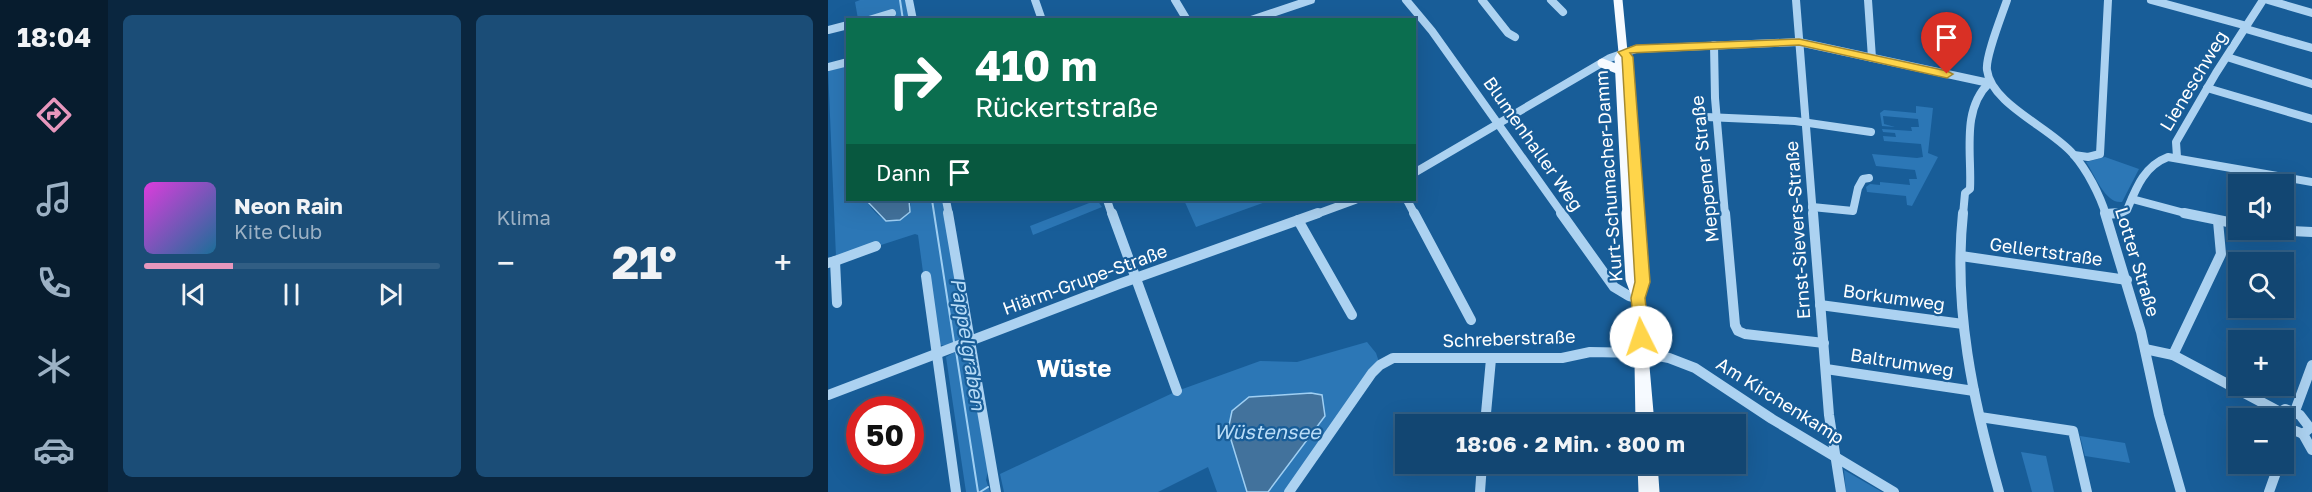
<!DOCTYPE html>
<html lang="de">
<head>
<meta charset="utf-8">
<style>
  :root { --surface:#124672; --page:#1b4d77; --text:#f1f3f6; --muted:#9cb1c4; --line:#315e84; --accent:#e797bd }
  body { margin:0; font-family:"Golos Text",sans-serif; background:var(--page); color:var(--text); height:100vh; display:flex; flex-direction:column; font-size:22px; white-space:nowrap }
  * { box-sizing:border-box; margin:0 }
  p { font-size:20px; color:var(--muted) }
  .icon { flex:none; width:33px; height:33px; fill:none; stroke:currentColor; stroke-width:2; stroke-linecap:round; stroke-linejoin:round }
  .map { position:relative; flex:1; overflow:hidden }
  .sheet { display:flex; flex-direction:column; gap:15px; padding:15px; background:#0a263f; width:720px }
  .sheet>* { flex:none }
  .hud { position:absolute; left:18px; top:18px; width:570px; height:183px; border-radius:0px; box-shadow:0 6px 24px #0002,0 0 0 2px var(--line); background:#0b6e4f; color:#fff; overflow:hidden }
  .fabs { position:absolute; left:1400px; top:174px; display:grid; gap:12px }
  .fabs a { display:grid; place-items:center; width:66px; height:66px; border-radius:0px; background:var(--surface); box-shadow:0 6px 24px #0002,0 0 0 2px var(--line); font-size:30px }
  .speed { position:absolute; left:18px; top:396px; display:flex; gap:12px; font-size:30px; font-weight:700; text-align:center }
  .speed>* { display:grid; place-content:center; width:78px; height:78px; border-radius:50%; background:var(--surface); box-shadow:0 6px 24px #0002,0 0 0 2px var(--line); line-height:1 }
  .speed .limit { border:9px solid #d22; background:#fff; color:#111 }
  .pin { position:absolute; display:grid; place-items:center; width:51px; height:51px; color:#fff; margin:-62px -26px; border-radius:50% 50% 50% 0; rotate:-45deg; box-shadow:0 0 6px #0007 }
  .pin .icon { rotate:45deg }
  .me { position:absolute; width:66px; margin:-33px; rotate:356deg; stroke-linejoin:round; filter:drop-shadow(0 0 4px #0008) }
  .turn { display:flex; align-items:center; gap:21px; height:126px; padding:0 30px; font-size:27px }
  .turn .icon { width:78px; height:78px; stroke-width:2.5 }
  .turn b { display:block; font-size:42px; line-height:51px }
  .then { display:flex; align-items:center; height:57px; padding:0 30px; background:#0003; gap:12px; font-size:22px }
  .big { font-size:45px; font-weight:700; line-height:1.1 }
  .sheet .widget { flex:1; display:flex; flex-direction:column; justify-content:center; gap:9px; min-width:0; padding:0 21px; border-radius:9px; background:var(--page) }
  .song { display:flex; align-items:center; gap:18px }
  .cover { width:72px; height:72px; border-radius:9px; background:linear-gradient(135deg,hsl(300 70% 55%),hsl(200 70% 35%)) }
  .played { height:6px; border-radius:3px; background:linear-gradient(90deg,var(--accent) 30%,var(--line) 30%) }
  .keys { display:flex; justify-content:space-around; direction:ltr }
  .heat { display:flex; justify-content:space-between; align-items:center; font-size:33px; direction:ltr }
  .sheet .tiles { flex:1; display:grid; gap:15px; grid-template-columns:repeat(2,1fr) }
  .trip { position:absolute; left:567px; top:414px; width:351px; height:60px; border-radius:0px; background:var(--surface); box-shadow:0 6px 24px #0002,0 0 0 2px var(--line); font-weight:700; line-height:60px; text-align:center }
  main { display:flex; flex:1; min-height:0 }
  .tab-bar { display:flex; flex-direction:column; width:108px; justify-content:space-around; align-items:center; background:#071c2e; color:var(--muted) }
  .tab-bar .icon { width:42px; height:42px }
  .tab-bar .on { color:var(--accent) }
  .tab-bar b { font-size:27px; color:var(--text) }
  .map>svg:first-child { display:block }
  .green { fill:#2c77b6 }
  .water { fill:#42729c; stroke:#9fcff3; stroke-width:1.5 }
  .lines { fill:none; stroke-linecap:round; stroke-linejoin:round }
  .stream { stroke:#9fcff3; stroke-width:2 }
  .minor-far1 { stroke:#acd2f1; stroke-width:8 }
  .minor { stroke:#acd2f1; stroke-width:10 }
  .major-far1 { stroke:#f6faff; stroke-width:9 }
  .major { stroke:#f6faff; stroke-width:11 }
  .route { fill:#ffd54a; stroke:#a68a30; stroke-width:1.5 }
  .labels { text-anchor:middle; stroke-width:4.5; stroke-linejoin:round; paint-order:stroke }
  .street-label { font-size:18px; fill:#fff; stroke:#185d98 }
  .water-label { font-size:20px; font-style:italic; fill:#b8dcf7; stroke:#185d98 }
  .district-label { font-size:24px; font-weight:bold; fill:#fff; stroke:#185d98 }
</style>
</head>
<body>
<main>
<nav class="tab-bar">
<b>18:04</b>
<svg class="icon on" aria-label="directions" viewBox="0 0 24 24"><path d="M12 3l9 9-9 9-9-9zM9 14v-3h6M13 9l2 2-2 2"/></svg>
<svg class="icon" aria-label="music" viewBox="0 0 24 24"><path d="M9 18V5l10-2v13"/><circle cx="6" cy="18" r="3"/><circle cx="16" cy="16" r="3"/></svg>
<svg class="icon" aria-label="phone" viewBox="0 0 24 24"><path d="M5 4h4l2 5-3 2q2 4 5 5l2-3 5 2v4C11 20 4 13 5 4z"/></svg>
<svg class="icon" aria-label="climate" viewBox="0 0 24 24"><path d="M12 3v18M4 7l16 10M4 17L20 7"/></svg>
<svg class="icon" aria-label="car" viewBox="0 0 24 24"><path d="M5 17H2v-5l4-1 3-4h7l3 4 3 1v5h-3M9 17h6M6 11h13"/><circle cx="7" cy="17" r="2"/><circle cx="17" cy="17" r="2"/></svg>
</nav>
<section class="sheet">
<div class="tiles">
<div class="widget">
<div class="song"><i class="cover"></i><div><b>Neon Rain</b><p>Kite Club</p></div></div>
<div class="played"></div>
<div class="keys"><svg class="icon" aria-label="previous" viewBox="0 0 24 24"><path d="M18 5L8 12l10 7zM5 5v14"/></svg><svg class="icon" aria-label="pause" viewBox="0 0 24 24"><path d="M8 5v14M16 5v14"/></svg><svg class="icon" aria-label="next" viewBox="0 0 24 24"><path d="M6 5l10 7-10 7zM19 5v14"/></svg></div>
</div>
<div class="widget"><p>Klima</p>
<div class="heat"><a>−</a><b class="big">21°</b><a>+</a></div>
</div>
</div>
</section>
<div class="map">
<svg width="1484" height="492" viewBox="0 0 1484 492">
  <rect width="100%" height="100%" fill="#185d98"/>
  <g class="green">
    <path d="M 32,0 L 79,0 L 82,19 L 62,19 L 61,13 L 30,19 L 27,2 Z"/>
    <path d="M 19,64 L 20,200 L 38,200 C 47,215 60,228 77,217 L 83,205 L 81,200 L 115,200 L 138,334 C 132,341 121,347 112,345 L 101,274 L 95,272 L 90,235 L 87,234 L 53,245 L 52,242 L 8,257 L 0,69 Z"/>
    <path d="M 1088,106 L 1105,108 L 1100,153 L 1110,157 L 1084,206 L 1079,205 L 1078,196 L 1039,192 L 1038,187 L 1042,184 L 1052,185 L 1052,182 L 1082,185 L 1081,179 L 1089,179 L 1087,170 L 1048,166 L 1044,154 L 1089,158 L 1095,157 L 1093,144 L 1056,141 L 1055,136 L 1068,137 L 1067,133 L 1055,132 L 1054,129 L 1084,131 L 1083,127 L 1091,127 L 1090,119 L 1055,116 L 1056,124 L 1067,127 L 1054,126 L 1052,113 L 1056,110 L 1088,113 Z"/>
    <path d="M 1277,157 L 1311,169 L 1294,202 C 1277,204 1267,175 1258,162 Z"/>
    <path d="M 269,200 L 274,207 L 205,235 L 202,226 Z"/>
    <path d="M 356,200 L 443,200 L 368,227 Z"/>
    <path d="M 539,342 L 548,353 L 552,365 L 461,492 L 440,492 L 497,416 L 400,430 L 419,492 L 389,492 L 380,467 L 330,492 L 176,492 L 172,474 L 349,391 L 432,361 L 469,362 Z"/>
    <path d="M 134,348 L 139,350 L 160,471 L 158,480 L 162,492 L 138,492 L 118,357 Z"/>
    <path d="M 1252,436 L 1297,443 L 1302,463 L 1257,456 Z"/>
    <path d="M 1193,452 L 1218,456 L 1226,492 L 1204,492 Z"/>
    <path d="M 1016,470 L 1054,492 L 1018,492 Z"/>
  </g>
  <g class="water">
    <path d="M 38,200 L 81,200 L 82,212 L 72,220 L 58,221 Z"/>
    <path d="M 483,393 L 494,395 L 497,416 L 440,492 L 419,492 L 400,430 L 404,411 L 421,397 Z"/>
  </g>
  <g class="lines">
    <g class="stream">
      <path d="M 72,0 L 75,20"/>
      <path d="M 104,200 L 126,342"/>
      <path d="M 128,351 L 150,492"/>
      <path d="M 152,492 L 160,487"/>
    </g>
    <g class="minor-far1">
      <path d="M 81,0 L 85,20"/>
      <path d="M 207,0 L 214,20"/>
      <path d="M 347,0 L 359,20"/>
      <path d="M 578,0 L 604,31 L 735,215"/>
      <path d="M 654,0 L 680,33 L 687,37"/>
      <path d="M 723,0 L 735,12"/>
      <path d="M 968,0 L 985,215"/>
      <path d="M 1040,0 L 1044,58"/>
      <path d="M 1179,0 C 1174,15 1157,57 1159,70 C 1163,104 1223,128 1245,154 C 1259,170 1272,195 1278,215"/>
      <path d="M 1323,0 L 1419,26"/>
      <path d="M 1440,0 L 1484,13"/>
      <path d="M 41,20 L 64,13"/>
      <path d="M 423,20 L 483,0"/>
      <path d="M 1418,29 L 1484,48"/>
      <path d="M 0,30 L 20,25"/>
      <path d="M 886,45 L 887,98 L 897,215"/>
      <path d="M 1399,57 L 1484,84"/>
      <path d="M 0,67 L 20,62"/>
      <path d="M 1379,88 L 1484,119"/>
      <path d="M 878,117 L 967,121 L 1043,132"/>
      <path d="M 1246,155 L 1260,157 L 1272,154 L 1280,0"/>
      <path d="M 1349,157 L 1348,142 L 1388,73 L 1435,0"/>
      <path d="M 586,173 L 782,58 L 808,49 L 971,42 L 1161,83"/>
      <path d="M 1304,199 L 1364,215"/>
      <path d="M 118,200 L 121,215"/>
      <path d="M 279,200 L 284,215"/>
      <path d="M 579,200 L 587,215"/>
      <path d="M 984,207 L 1025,211 L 1030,188 L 1035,179 L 1041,178"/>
      <path d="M 1278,214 L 1293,213 L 1299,210 C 1308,188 1316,166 1340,157 L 1484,182"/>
      <path d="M 486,215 L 527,200"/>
      <path d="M 1135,215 L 1137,193 L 1142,189 C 1144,154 1133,110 1161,83"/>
    </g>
    <g class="minor">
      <path d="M 120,213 L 168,492"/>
      <path d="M 284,213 L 349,391"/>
      <path d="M 586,213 L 643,320"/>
      <path d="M 733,213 L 786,287 L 801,296 L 810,298"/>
      <path d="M 897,213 L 907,325 L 910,331 L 917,334 L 996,343"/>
      <path d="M 985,213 L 1001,415 L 1013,492"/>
      <path d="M 1135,213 C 1125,308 1145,401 1171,492"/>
      <path d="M 1277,213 L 1313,332 L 1331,415 L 1353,492"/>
      <path d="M 1356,213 L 1410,224"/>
      <path d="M 1278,214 L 1291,213"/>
      <path d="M 470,220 L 524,315"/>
      <path d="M 1443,230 L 1484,232"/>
      <path d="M 1133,256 L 1299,280"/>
      <path d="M 7,261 L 48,246"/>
      <path d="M 0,263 L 7,261 L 9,303"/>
      <path d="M 98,276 L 128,492"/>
      <path d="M 992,305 L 1135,324"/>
      <path d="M 1317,349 L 1345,355 L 1393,254 L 1390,221"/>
      <path d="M 1345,355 L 1452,412"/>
      <path d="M 998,369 L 1146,391"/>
      <path d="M 0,395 L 291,284 L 490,213"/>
      <path d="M 1457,409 L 1472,415 L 1482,428 L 1475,434 L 1463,429 L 1452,412 Z"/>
      <path d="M 1467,411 L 1484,365"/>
      <path d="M 1152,417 L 1245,431 L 1259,492"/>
      <path d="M 657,424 L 663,359"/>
      <path d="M 1475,434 L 1484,450"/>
      <path d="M 1455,453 L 1463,429"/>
      <path d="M 461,492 L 544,373 L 552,365 L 565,358 L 734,358 L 762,352 L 814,353 L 841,358 L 867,368 L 944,419 L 1066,492"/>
      <path d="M 652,492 L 654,464"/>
      <path d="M 1441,492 L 1451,464"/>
    </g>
    <g class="major-far1">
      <path d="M 790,0 L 795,52 L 791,59 L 799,215"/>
      <path d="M 795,52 L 799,60 L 810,215"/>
      <path d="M 774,63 L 792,70"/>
    </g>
    <g class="major">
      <path d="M 799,213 L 803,279 L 810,298 L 821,424"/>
      <path d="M 810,298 L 815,282 L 810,213"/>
      <path d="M 812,362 L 813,424"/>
      <path d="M 815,464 L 816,492"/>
      <path d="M 824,464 L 826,492"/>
    </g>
  </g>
  <path class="route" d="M 971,39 L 1119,71 L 1125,74 L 1119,78 L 971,45 L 802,53 L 805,57 L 822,282 L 817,298 L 821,337 L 819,341 L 813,343 L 808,341 L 803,298 L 807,282 L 794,57 L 790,52 L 808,45 Z"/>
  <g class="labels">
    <g class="street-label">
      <text transform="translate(1366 81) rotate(-59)" y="6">Lieneschweg</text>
      <text transform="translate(705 144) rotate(55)" y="6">Blumenhaller Weg</text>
      <text transform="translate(877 169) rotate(-96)" y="6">Meppener Straße</text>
      <text transform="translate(781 176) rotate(-94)" y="6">Kurt-Schumacher-Damm</text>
      <text transform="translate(970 230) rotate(-94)" y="6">Ernst-Sievers-Straße</text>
      <text transform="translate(1218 252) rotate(8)" y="6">Gellertstraße</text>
      <text transform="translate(1309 262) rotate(73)" y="6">Lotter Straße</text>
      <text transform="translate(257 280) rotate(-20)" y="6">Hiärm-Grupe-Straße</text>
      <text transform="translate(1066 298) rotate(8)" y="6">Borkumweg</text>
      <text transform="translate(681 339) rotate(-2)" y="6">Schreberstraße</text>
      <text transform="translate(1074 363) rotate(9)" y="6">Baltrumweg</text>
      <text transform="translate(952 401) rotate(32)" y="6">Am Kirchenkamp</text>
    </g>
    <g class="water-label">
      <text transform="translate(140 344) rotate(81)" y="7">Pappelgraben</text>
      <text x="439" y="439">Wüstensee</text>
    </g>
    <g class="district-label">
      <text x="246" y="377">Wüste</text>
    </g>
  </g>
</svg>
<div class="fabs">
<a><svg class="icon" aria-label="sound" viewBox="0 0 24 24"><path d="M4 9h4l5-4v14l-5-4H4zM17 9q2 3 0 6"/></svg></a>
<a><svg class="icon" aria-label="search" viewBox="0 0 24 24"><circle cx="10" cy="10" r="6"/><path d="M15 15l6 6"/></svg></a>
<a>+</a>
<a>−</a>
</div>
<div class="speed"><div class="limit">50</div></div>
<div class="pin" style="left:1119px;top:74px;background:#d93025"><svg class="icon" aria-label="arrive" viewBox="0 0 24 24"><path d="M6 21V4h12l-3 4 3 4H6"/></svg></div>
<svg class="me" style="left:813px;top:337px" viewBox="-20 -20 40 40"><circle r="19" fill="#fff"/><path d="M0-13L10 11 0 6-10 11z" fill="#ffd54a"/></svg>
<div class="trip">18:06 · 2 Min. · 800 m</div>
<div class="hud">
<div class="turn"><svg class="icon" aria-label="right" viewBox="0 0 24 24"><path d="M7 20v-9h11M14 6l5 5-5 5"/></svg><div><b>410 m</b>Rückertstraße</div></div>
<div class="then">Dann<svg class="icon" aria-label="arrive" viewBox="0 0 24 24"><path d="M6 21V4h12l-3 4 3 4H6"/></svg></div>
</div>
</div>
</main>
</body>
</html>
